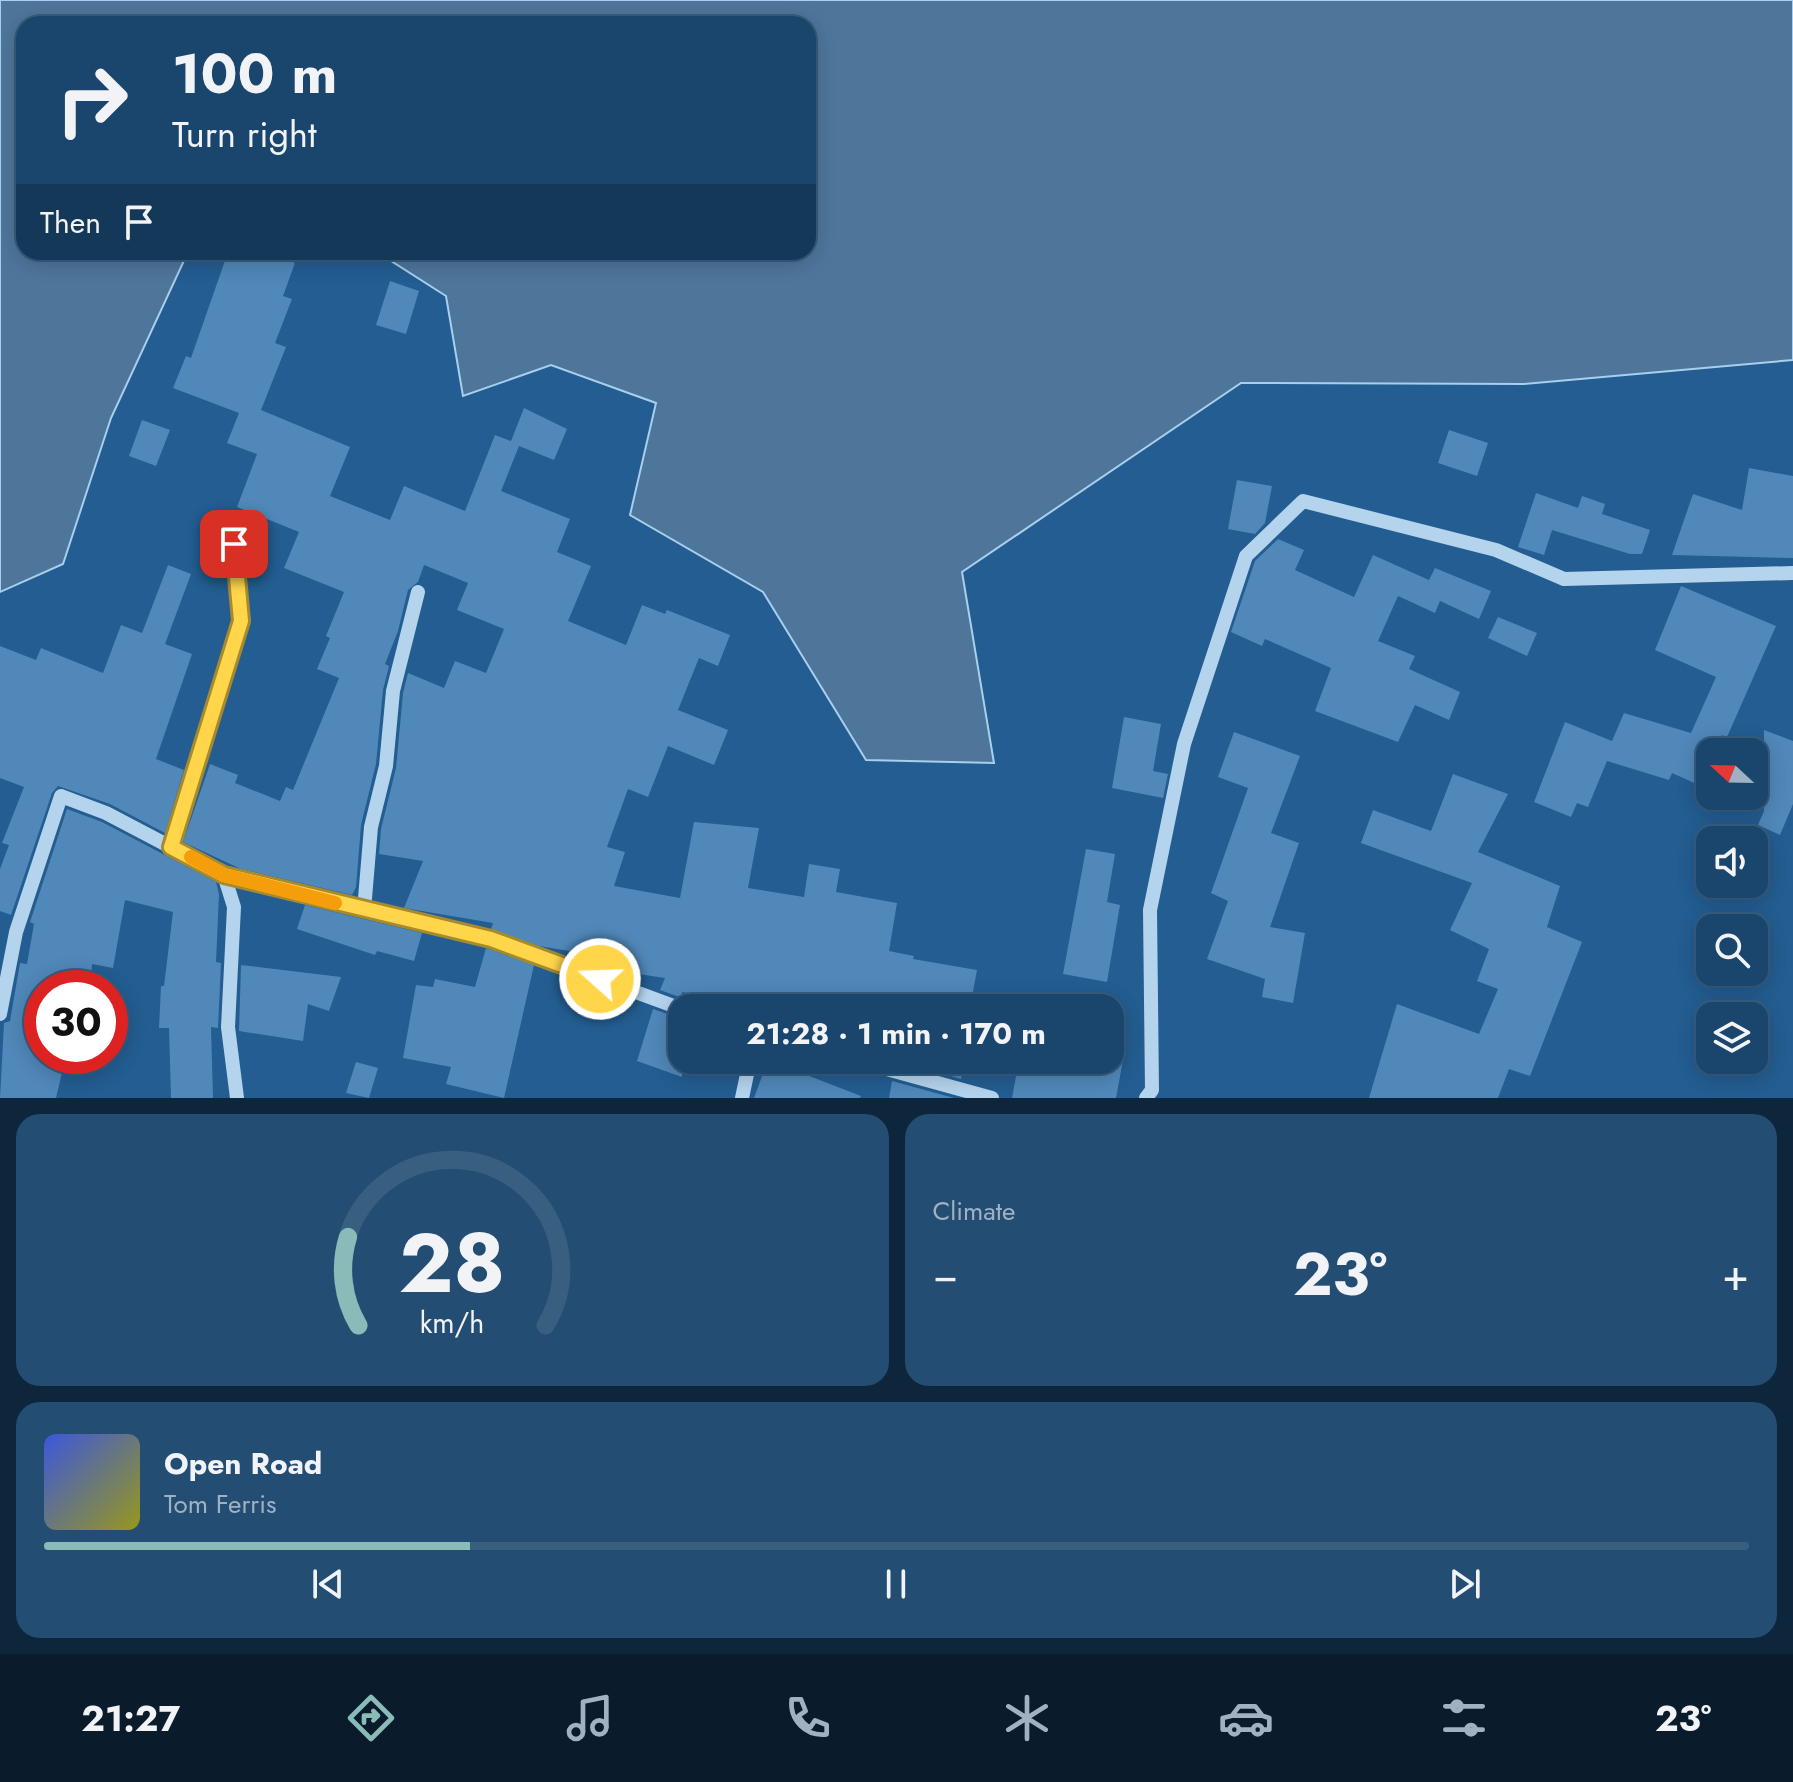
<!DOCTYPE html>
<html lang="en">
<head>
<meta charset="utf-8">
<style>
  :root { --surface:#1a466d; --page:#234d72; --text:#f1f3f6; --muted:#9fb1c2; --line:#385e80; --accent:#8bbbb9 }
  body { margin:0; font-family:Jost,sans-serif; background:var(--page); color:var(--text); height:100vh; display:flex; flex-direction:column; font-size:30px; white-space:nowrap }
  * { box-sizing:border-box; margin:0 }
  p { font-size:26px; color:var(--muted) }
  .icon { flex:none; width:44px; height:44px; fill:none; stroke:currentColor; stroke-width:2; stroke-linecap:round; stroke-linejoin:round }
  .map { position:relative; height:1098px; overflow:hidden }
  .drawer { display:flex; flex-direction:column; gap:16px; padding:16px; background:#0e263c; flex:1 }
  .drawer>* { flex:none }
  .top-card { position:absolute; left:16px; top:16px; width:800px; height:244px; border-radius:24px; box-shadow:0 4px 20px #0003,0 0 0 2px var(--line); background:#1a466d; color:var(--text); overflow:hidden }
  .needle { width:52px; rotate:292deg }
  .fabs { position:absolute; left:1696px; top:738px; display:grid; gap:16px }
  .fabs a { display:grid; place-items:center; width:72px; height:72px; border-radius:16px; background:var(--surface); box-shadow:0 4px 20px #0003,0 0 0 2px var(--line); font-size:40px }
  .speed { position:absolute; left:24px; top:970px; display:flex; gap:16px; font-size:40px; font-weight:700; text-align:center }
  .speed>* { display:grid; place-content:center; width:104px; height:104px; border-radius:50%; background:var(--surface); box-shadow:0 4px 20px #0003,0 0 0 2px var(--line); line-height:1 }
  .speed .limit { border:12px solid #d22; background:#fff; color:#111 }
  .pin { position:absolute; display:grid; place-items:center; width:68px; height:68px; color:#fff; margin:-34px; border-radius:16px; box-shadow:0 4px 12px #0006 }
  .me { position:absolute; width:88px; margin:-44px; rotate:290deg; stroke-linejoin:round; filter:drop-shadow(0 0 6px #0008) }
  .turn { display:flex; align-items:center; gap:28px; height:168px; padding:0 24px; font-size:36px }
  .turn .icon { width:104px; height:104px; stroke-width:2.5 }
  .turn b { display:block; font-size:56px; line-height:68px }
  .then { display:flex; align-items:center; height:76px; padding:0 24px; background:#0003; gap:16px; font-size:30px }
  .big { font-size:60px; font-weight:700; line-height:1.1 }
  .drawer .widget { flex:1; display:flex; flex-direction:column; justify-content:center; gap:12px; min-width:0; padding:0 28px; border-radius:24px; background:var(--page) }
  .drawer .dial { align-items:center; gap:0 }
  .dial svg { height:208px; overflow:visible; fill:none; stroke:var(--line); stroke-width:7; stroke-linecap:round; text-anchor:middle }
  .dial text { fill:var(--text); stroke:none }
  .song { display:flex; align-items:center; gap:24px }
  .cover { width:96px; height:96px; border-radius:12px; background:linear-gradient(135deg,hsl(230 70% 55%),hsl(60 70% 35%)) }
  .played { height:8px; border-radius:4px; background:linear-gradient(90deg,var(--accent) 25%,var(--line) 25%) }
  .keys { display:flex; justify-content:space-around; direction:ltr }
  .heat { display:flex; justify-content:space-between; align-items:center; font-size:44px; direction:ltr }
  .drawer .tiles { flex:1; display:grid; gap:16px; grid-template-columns:1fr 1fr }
  .widget:last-child { grid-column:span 2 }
  .trip { position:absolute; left:668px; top:994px; width:456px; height:80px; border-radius:24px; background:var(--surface); box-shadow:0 4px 20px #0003,0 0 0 2px var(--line); font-weight:700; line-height:80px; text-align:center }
  .tab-bar { display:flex; height:128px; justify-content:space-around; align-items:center; background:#0a1c2c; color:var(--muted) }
  .tab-bar .icon { width:56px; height:56px }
  .tab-bar .active { color:var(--accent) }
  .tab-bar b { font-size:36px; color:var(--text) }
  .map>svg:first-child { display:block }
  .water { fill:#4e769b; stroke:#a8cfee; stroke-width:2 }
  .building { fill:#5088b9 }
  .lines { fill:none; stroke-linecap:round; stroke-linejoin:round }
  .minor { stroke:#b4d3ed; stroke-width:14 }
  .route-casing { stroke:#a68a30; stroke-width:20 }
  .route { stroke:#ffd54a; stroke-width:14 }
  .slow { stroke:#f59e0b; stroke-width:14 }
</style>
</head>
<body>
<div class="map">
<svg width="1793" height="1098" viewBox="0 0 1793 1098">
  <rect width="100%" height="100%" fill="#235d91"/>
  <path class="water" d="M 0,0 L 1793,0 L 1793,360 L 1524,384 L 1241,383 L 962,572 L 994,763 L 866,760 L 763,592 L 630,515 L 656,403 L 551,365 L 463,396 L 446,296 L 377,252 L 808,252 L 808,24 L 24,24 L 24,252 L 188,252 L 111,418 L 63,564 L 0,592 Z"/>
  <g class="building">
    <path d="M 228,252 L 267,252 L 295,263 L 283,296 L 292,299 L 275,343 L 286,347 L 261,410 L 350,447 L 330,496 L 390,520 L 404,486 L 465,511 L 495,435 L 511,441 L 524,408 L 567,429 L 554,460 L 519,446 L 501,491 L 570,519 L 557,552 L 591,566 L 568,621 L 626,645 L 642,605 L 665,614 L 667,610 L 730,635 L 718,666 L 699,658 L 678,710 L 728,730 L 714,765 L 668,746 L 648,797 L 628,789 L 607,847 L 625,852 L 614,886 L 680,898 L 694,822 L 759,828 L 748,888 L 804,897 L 809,864 L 840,869 L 836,892 L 897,903 L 889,951 L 914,956 L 913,959 L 977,970 L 972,997 L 946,993 L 945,1008 L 766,1008 L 682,992 L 682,998 L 660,990 L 665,978 L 638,974 L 639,969 L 600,962 L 600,956 L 539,946 L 491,929 L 493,923 L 404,908 L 423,861 L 379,854 L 381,829 L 396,768 L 403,693 L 408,673 L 444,688 L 455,661 L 486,673 L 504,629 L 457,610 L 468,583 L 424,565 L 418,582 L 408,590 L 398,631 L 385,664 L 389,666 L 383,690 L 376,764 L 361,825 L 356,887 L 352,895 L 241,869 L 183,842 L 210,764 L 238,775 L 235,783 L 280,801 L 286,787 L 293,790 L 339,678 L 317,669 L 330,638 L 326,636 L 344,592 L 284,568 L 299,532 L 237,507 L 257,454 L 227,443 L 239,413 L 173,388 L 186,356 L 191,358 Z"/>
    <path d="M 390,281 L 419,291 L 406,334 L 376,325 Z"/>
    <path d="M 142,420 L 170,430 L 156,466 L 129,456 Z"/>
    <path d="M 1449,430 L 1488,443 L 1477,476 L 1438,463 Z"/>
    <path d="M 1749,468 L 1793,476 L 1793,558 L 1672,555 L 1693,494 L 1742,510 Z"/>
    <path d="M 1237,480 L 1272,486 L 1265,523 L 1255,534 L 1228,529 Z"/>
    <path d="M 1536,493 L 1578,508 L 1582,496 L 1605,504 L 1602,514 L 1650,530 L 1642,554 L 1630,554 L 1552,530 L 1544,555 L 1518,547 Z"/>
    <path d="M 1278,539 L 1304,550 L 1295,570 L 1354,597 L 1373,555 L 1429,580 L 1435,568 L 1491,591 L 1479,619 L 1440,601 L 1435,613 L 1398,596 L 1378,641 L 1415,656 L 1409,669 L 1460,692 L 1449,720 L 1415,705 L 1398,742 L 1315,711 L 1331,668 L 1265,639 L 1262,646 L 1231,632 L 1255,561 Z"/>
    <path d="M 168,565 L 191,574 L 165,644 L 192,654 L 156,759 L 184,770 L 165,833 L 110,804 L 58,786 L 52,793 L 11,915 L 0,911 L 0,869 L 9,845 L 2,843 L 24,787 L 0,778 L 0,646 L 36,660 L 41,648 L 103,673 L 121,625 L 142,633 Z"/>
    <path d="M 1681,586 L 1776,626 L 1727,737 L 1722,735 L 1714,752 L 1710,752 L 1710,790 L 1672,773 L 1669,780 L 1607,761 L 1588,807 L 1577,803 L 1571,817 L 1534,802 L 1565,722 L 1612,741 L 1624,713 L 1691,733 L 1716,677 L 1655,650 Z"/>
    <path d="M 1498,617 L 1537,633 L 1527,656 L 1488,638 Z"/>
    <path d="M 1124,717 L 1161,724 L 1153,771 L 1168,774 L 1163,798 L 1112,788 Z"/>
    <path d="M 1764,730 L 1793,741 L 1793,804 L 1780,835 L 1758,825 L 1764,811 Z"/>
    <path d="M 1234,732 L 1300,756 L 1271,833 L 1299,843 L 1270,927 L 1305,933 L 1293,1003 L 1262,997 L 1265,979 L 1207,959 L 1228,901 L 1211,893 L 1248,788 L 1218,777 Z"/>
    <path d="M 1453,774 L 1508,794 L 1478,852 L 1560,886 L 1547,927 L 1582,942 L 1530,1076 L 1509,1069 L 1498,1098 L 1369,1098 L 1397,1004 L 1479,1034 L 1498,989 L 1477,981 L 1489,949 L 1450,930 L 1472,883 L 1361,843 L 1373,810 L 1431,831 Z"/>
    <path d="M 67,809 L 102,822 L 216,882 L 219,894 L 216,962 L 221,963 L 218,1028 L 211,1027 L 213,1098 L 171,1098 L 169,1028 L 159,1028 L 161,986 L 164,986 L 173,912 L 125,900 L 113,968 L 92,964 L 90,988 L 42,985 L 42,1056 L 66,1056 L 56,1098 L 0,1098 L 4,1023 L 10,1021 L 20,963 L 27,964 L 34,924 L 30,922 Z"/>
    <path d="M 1086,849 L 1115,854 L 1107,902 L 1120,905 L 1107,982 L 1063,974 Z"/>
    <path d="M 305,905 L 422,933 L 414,961 L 377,951 L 375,955 L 297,929 Z"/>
    <path d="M 486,948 L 534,965 L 504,1098 L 446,1084 L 451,1067 L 403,1058 L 416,985 L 433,987 L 435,979 L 475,987 Z"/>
    <path d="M 241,965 L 341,977 L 329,1011 L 308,1004 L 303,1041 L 239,1031 Z"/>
    <path d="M 653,1009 L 682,1019 L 682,1077 L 637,1061 Z"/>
    <path d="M 768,1060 L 861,1096 L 860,1098 L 754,1098 Z"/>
    <path d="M 896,1060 L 964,1060 L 961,1079 Z"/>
    <path d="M 1019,1060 L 1123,1060 L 1116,1098 L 1012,1098 Z"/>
    <path d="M 356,1062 L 378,1068 L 369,1098 L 346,1093 Z"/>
    <path d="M 892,1081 L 954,1098 L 889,1098 Z"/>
  </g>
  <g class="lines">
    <g class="minor">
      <path d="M 171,847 L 241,621 L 234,544"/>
      <path d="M 224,875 L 234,907 L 228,1027 L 237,1098"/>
      <path d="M 364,910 L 371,827 L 386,766 L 393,691 L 418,592"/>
      <path d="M 0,1014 L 16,932 L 61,796 L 106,813 L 224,875 L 491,939 L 682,1009"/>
      <path d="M 854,1060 L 992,1098"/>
      <path d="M 742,1098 L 750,1060"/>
      <path d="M 1146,1098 L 1152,1090 L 1150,910 L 1184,744 L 1246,556 L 1303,501 L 1496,550 L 1564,579 L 1793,573"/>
    </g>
  </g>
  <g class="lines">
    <g class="route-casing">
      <path id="route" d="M 234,544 L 241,621 L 171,847 L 224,875 L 491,939 L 600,979"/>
    </g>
    <use href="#route" class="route"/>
    <path class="slow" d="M 191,857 L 224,875 L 335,903"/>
  </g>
</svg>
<div class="fabs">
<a><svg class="needle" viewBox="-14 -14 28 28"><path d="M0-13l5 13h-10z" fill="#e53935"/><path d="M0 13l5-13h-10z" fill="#9fb1c2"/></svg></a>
<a><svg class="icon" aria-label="sound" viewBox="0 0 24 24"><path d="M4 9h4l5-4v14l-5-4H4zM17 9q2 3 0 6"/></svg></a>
<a><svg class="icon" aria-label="search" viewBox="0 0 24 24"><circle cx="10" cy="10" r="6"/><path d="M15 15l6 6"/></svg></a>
<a><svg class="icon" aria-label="layers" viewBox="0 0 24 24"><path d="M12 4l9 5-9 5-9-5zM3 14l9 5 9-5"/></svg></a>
</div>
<div class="speed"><div class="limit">30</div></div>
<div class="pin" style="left:234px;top:544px;background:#d93025"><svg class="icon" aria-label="arrive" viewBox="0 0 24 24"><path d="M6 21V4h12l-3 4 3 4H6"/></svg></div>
<svg class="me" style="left:600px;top:979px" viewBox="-20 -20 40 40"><circle r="17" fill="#ffd54a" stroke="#fff" stroke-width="3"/><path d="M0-11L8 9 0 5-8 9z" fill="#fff"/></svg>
<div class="trip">21:28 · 1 min · 170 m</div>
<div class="top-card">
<div class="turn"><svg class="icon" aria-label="right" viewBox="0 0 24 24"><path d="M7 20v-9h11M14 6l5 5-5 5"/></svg><div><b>100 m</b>Turn right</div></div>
<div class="then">Then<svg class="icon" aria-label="arrive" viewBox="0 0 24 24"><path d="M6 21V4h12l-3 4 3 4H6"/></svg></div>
</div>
</div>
<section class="drawer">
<div class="tiles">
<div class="widget dial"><svg viewBox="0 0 100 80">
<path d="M14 69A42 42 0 1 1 86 69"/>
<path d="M14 69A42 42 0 0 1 10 35" stroke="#8bbbb9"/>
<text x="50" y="56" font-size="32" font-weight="700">28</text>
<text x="50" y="72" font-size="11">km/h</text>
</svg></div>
<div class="widget"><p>Climate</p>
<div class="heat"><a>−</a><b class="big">23°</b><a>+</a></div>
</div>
<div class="widget">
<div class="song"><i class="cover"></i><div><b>Open Road</b><p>Tom Ferris</p></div></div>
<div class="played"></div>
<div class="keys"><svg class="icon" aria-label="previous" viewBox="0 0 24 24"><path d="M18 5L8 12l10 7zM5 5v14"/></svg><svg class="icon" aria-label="pause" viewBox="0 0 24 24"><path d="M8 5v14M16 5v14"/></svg><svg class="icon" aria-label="next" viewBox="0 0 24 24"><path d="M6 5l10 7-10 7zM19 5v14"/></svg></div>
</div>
</div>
</section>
<nav class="tab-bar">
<b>21:27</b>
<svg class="icon active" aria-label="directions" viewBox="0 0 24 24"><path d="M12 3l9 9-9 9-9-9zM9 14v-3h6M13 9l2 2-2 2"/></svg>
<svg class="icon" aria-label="music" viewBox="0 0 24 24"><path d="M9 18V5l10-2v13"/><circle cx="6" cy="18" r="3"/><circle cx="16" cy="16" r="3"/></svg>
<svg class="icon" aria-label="phone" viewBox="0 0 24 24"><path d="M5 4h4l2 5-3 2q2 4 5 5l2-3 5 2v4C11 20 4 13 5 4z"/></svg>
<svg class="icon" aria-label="climate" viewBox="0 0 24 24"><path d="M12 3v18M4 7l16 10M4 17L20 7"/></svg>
<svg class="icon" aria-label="car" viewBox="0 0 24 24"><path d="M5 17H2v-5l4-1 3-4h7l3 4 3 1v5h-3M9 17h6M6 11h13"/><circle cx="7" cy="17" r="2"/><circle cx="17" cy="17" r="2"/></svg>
<svg class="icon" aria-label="filters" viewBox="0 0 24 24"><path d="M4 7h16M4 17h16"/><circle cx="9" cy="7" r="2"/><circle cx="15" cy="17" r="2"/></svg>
<b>23°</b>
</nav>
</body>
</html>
